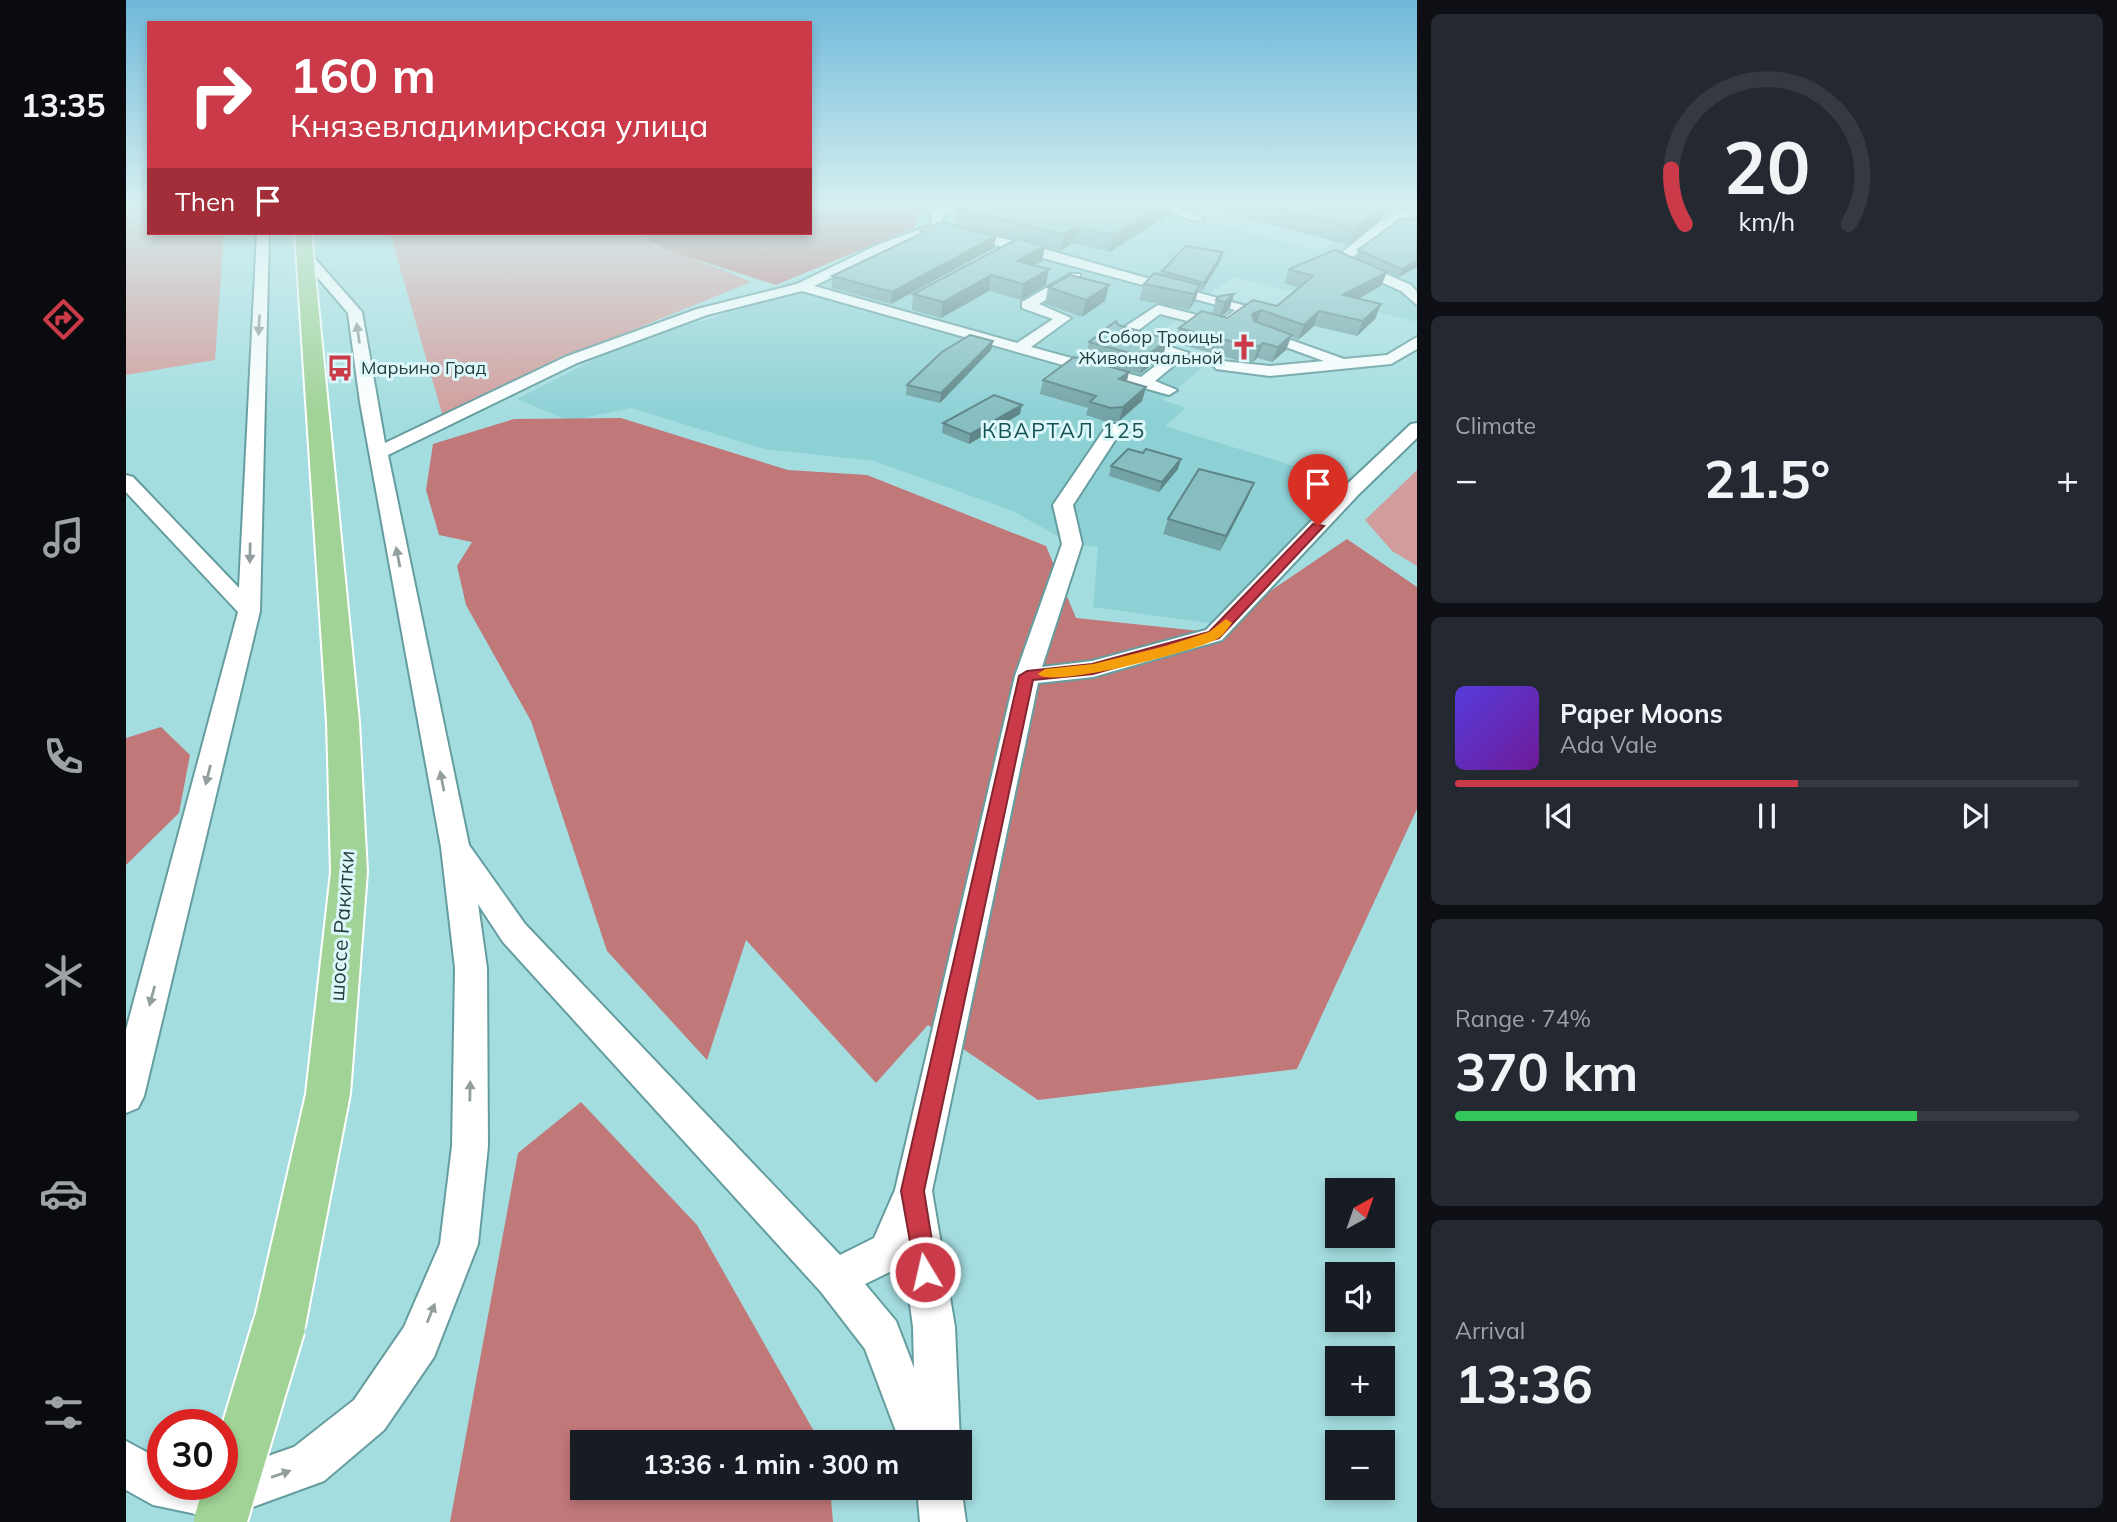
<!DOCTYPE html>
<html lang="en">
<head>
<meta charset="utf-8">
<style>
  :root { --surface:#171b24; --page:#242831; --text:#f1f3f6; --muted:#9ea1a6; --line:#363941; --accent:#ca3a48 }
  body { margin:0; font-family:Mulish,sans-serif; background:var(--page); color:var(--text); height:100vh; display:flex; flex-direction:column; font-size:26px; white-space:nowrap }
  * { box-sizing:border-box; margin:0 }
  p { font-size:23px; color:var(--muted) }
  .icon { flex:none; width:38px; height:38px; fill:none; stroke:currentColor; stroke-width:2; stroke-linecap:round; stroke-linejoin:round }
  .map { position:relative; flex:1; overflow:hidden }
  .details { display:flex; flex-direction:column; gap:14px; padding:14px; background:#0d0f14; width:700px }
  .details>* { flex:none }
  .hud { position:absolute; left:21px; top:21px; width:665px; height:214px; border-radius:0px; box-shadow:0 4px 10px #0003; background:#ca3a48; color:#fff; overflow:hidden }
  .needle { width:46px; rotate:40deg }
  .tools { position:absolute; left:1199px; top:1178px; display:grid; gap:14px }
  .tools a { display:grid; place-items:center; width:70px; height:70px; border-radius:0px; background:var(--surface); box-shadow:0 4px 10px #0003; font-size:35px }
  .speed { position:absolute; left:21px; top:1409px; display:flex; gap:14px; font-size:35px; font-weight:700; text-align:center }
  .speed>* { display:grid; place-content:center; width:91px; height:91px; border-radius:50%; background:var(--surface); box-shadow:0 4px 10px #0003; line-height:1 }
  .speed .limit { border:10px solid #d22; background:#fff; color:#111 }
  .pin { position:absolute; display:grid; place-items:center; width:60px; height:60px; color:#fff; margin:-72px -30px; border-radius:50% 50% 50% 0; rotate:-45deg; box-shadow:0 0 7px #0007 }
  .pin .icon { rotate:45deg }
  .me { position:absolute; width:77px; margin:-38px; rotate:351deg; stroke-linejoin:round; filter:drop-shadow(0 0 5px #0008) }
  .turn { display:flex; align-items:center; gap:24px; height:147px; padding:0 28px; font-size:32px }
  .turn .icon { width:91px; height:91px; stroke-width:2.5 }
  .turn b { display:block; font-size:49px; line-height:60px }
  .then { display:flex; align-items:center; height:66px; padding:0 28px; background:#0003; gap:14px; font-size:26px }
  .big { font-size:52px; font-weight:700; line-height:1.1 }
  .details .tile { flex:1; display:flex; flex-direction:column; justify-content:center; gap:10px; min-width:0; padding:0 24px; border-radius:10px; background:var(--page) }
  .details .dial { align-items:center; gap:0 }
  .dial svg { height:182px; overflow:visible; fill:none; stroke:var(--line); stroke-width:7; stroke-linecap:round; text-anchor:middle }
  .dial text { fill:var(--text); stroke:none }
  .song { display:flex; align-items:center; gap:21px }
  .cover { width:84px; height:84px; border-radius:10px; background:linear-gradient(135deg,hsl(250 70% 55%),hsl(280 70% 35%)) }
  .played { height:7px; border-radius:4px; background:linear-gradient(90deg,var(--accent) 55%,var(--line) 55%) }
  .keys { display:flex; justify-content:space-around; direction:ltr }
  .heat { display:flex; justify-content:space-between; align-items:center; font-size:38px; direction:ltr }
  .charge { height:10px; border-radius:5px; background:linear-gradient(90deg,#34c759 74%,var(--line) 0) }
  .trip { position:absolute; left:444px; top:1430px; width:402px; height:70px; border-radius:0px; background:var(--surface); box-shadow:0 4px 10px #0003; font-weight:700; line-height:70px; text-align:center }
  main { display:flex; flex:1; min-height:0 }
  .tabs { display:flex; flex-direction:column; width:126px; justify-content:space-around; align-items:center; background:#090b0e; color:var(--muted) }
  .tabs .icon { width:49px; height:49px }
  .tabs .current { color:var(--accent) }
  .tabs b { font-size:32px; color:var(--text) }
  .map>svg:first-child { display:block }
  .built { fill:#8ed1d5 }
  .green { fill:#d19d9c }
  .forest { fill:#c17878 }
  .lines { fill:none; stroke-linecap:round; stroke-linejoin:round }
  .minor-casing { stroke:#659d9f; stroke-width:4 }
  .major-casing { stroke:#fff; stroke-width:4 }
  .minor { fill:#fff; fill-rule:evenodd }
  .major { fill:#a1d396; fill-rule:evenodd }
  .major-bridge-casing { stroke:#fff; stroke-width:56; stroke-linecap:butt }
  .major-bridge { stroke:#a1d396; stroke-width:52 }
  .wall { fill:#73a3a6 }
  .shaded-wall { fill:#5e8587 }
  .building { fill:#86bec1; stroke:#5e8587; stroke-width:2 }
  .oneway { fill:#939e9f }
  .route { fill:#ca3a48; stroke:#83262f; stroke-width:2 }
  .slow { fill:#f59e0b }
  .labels { text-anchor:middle; stroke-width:6; stroke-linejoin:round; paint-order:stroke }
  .far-poi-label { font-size:18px; fill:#273e3f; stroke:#dcf8fa; text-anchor:end }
  .far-quarter-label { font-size:21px; letter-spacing:2px; fill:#155053; stroke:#dcf8fa }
  .street-label { font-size:21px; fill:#273e3f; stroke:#dcf8fa }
</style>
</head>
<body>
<main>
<nav class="tabs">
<b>13:35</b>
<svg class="icon current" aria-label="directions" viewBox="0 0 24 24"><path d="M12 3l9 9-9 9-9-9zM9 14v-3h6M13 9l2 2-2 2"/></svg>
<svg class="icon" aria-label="music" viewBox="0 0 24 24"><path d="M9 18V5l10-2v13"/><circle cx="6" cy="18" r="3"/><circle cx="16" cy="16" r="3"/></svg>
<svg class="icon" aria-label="phone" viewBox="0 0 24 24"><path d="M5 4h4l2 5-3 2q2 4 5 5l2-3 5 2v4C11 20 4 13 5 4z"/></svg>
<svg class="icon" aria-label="climate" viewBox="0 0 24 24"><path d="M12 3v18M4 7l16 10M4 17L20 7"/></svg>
<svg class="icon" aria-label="car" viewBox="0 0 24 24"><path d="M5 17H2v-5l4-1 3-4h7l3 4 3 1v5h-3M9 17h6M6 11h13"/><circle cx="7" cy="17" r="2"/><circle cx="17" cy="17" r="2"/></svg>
<svg class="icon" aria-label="filters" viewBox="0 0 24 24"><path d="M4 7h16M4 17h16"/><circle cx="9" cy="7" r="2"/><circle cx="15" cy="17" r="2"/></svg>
</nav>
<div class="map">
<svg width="1291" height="1522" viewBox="0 0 1291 1522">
  <rect width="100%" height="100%" fill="#a4dde0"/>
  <path class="built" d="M 822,202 L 1001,202 L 1193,250 L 1250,222 L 1269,226 L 1291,214 L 1291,322 L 1109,277 L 1084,293 L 1135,306 L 1103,332 L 1052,319 L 1023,340 L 1088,358 L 1037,400 L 1060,408 L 1039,426 L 1210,479 L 1218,491 L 1089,624 L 967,607 L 972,547 L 946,544 L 887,511 L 748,461 L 638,449 L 505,408 L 443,421 L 391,399 L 475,356 L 536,333 L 671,292 L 655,286 L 798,226 L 795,207 Z"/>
  <g class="green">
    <path d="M 0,202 L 23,202 L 23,233 L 98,233 L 89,360 L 0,375 Z"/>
    <path d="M 264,233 L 511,233 C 547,254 587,264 625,282 L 443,356 L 317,417 Z"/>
    <path d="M 1291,470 L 1291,566 L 1266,551 L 1239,520 Z"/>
  </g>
  <g class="forest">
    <path d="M 684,202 L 814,202 L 794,207 L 788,228 L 650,285 L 541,250 L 511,233 L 684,233 Z"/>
    <path d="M 495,418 L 662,470 L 741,475 L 920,546 L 950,618 L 1084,632 L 1221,539 L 1291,587 L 1291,809 L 1171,1069 L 912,1100 L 802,1025 L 750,1083 L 620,940 L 581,1060 L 481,951 L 405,721 L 340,605 L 331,566 L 346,542 L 313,535 L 300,490 L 307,444 L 388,419 Z"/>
    <path d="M 35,727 L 64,755 L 53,813 L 0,865 L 0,738 Z"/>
    <path d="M 455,1102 L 571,1225 L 694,1442 L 457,1442 L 457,1488 L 704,1488 L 707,1522 L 324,1522 L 392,1153 Z"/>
  </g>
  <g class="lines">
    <g class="minor-casing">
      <g id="minor">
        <path d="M 828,202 L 844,202 L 816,217 L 817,230 L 761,251 L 688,286 L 891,343 L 927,319 L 896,308 L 896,302 L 944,274 L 954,274 L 954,280 L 913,304 L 945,318 L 905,347 L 1015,377 L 1043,355 L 989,339 L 989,333 L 1032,305 L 1094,321 L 1109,310 L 832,235 L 832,229 L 893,242 L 1127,308 L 1097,330 L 1034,314 L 1006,335 L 1063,353 L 1029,381 L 1051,390 L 1043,395 L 676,291 L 581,315 L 451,363 L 262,455 L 343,845 L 399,924 L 714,1255 L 748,1238 L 769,1190 L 889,676 L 936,544 L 927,505 L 982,424 L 994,424 L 997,428 L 947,505 L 956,544 L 916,667 L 966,661 L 1080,630 L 1219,486 L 1285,424 L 1291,423 L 1291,438 L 1233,494 L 1096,640 L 967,677 L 912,683 L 806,1191 L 829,1327 L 834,1442 L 774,1442 L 739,1349 L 695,1292 L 377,942 L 352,904 L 361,968 L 362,1146 L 352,1244 L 308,1357 L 258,1430 L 198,1481 L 94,1519 L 27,1505 L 0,1490 L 0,1441 L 37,1461 L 37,1484 L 96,1484 L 96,1472 L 168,1447 L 228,1400 L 278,1327 L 314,1244 L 326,1146 L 329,968 L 315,847 L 234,402 L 222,313 L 173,256 L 184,253 L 236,312 L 259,443 L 439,357 L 571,309 L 671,284 L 751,245 L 806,225 L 806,212 ZM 778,1260 L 787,1327 L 788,1368 L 770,1321 L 739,1284 L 776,1266 Z"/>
        <path d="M 1017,202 L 1035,202 L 1078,218 L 1068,221 Z"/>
        <path d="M 1291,204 L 1291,213 L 1263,227 L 1222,261 L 1231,261 L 1285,285 L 1291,292 L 1291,305 L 1275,291 L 1221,267 L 1221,262 L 1208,265 L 1208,259 L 1255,221 Z"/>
        <path d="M 131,233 L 143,233 L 134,611 L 18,1096 L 12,1108 L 0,1113 L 0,1030 L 112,612 L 0,492 L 0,475 L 7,477 L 113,588 Z"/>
        <path d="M 1129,327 L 1218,359 L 1261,355 L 1291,337 L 1291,349 L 1265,364 L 1144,376 L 1090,369 L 1088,366 L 1096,361 L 1144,366 L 1198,361 L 1124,334 L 1122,331 Z"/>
        <path d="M 835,1486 L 840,1522 L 794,1522 L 791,1488 Z"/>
      </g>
    </g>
    <g class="major-casing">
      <path id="major" d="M 169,233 L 185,233 L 233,722 L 241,872 L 224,1094 L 179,1326 L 171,1344 L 153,1352 L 135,1344 L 127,1326 L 180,1094 L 205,872 L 201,722 Z"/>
    </g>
    <use href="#minor" class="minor"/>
    <use href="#major" class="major"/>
    <g class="major-bridge-casing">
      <path id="major-bridge" d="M 94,1522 L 153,1326"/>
    </g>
    <use href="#major-bridge" class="major-bridge"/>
  </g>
  <g class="wall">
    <path d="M 895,202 L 1080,202 L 1075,206 L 1065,203 L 1055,207 L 1045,203 L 1043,214 L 984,252 L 947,243 L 934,251 L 919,247 L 916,261 L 908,266 L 920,285 L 895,300 L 863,291 L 815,318 L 786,310 L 787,294 L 889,240 L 830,225 L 832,209 Z"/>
    <path d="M 1101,202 L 1255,202 L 1261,204 L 1255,220 L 1222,245 L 1098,212 Z"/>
    <path d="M 795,231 L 870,236 L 868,248 L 765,304 L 706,288 L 706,276 L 795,233 Z"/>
    <path d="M 1232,250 L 1291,267 L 1273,277 L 1261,272 L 1255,286 L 1232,299 L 1255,304 L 1249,319 L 1231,336 L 1188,326 L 1172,340 L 1165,337 L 1160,350 L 1146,362 L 1131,358 L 1127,362 L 1110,360 L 1049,343 L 1053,328 L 1086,314 L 1090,300 L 1108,294 L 1103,310 L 1096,316 L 1101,318 L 1151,306 L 1173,288 L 1158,283 L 1163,269 L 1229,258 Z"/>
    <path d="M 1095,260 L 1076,291 L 1072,290 L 1069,301 L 1063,310 L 1013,300 L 1018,284 L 1035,275 L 1036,271 Z"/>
    <path d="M 922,287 L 979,301 L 956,317 L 919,304 Z"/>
    <path d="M 992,325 L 1037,356 L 1014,374 L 959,359 L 963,342 Z"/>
    <path d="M 867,341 L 865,350 L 814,403 L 780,395 L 781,385 Z"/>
    <path d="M 917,380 L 1001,382 L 1020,387 L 1016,401 L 993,421 L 981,422 L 960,415 L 962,408 L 914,394 Z"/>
    <path d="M 894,414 L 843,444 L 816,433 L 817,423 Z"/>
    <path d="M 985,466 L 1052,469 L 1033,492 L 983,476 Z"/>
    <path d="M 1122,497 L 1094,551 L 1037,534 L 1042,519 Z"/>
  </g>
  <g class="shaded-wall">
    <path d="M 907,202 L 918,202 L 906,209 Z"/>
    <path d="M 1040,202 L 1046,202 L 1043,214 L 984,252 L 987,235 Z"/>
    <path d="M 1056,202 L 1065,202 L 1055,207 Z"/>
    <path d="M 1261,204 L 1255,220 L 1222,245 L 1228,228 Z"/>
    <path d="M 951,227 L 947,243 L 934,251 L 937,234 Z"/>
    <path d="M 870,236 L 868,248 L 765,304 L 766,292 Z"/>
    <path d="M 919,246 L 916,261 L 888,277 L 891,261 Z"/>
    <path d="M 1097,252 L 1095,260 L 1076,291 L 1078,283 Z"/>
    <path d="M 1291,261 L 1291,267 L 1273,277 L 1276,269 Z"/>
    <path d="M 923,269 L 920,285 L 895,300 L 897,284 Z"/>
    <path d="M 1261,272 L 1255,286 L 1211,310 L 1217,295 Z"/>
    <path d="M 865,275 L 863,291 L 815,318 L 817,302 Z"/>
    <path d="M 983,285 L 979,301 L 956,317 L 960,300 Z"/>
    <path d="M 1074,285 L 1069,301 L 1063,310 L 1068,294 Z"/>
    <path d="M 1108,294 L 1103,310 L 1093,318 L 1099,302 Z"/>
    <path d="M 1255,304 L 1249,319 L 1231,336 L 1237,321 Z"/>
    <path d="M 1135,310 L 1130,325 L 1126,314 Z"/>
    <path d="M 1193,311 L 1188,326 L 1172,340 L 1178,325 Z"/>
    <path d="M 1166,335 L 1160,350 L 1146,362 L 1152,347 Z"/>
    <path d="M 1042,339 L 1037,356 L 1014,374 L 1019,357 Z"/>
    <path d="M 867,341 L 865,350 L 814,403 L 815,393 Z"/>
    <path d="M 1137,343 L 1131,358 L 1127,362 L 1133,346 Z"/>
    <path d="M 1003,372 L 1000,385 L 993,379 Z"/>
    <path d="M 1020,387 L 1016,401 L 993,421 L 997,407 Z"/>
    <path d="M 896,405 L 894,414 L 843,444 L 844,434 Z"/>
    <path d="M 1055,459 L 1052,469 L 1033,492 L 1036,482 Z"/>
    <path d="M 1128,483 L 1122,497 L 1094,551 L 1100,536 Z"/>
  </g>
  <g class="building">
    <path d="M 846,202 L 893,202 L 912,206 L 919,202 L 1040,202 L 987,235 L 951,227 L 937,234 L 832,209 Z"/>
    <path d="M 1128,202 L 1255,202 L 1261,204 L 1228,228 Z"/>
    <path d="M 1276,218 L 1291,221 L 1291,261 L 1276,269 L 1232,250 Z"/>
    <path d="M 815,222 L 870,236 L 766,292 L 706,276 L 799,232 L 795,231 Z"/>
    <path d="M 891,239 L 919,246 L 891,261 L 923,269 L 897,284 L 865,275 L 817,302 L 787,294 Z"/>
    <path d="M 1060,246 L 1097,252 L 1078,283 L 1036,271 Z"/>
    <path d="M 1209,250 L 1261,272 L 1217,295 L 1255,304 L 1237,321 L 1193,311 L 1178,325 L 1135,310 L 1126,314 L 1128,321 L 1166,335 L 1152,347 L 1137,343 L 1133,346 L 1115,344 L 1053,328 L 1076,311 L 1101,318 L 1127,300 L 1151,306 L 1187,276 L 1163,269 Z"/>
    <path d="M 1028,273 L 1074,285 L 1068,294 L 1018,284 Z"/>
    <path d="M 944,275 L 983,285 L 960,300 L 922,287 Z"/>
    <path d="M 1108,294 L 1099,302 L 1090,300 L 1094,296 Z"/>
    <path d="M 990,321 L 992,325 L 1042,339 L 1019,357 L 963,342 Z"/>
    <path d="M 844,335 L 867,341 L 815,393 L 781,385 L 816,352 Z"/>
    <path d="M 948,357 L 1003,372 L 993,379 L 1020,387 L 997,407 L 985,408 L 964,402 L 970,396 L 917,380 Z"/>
    <path d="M 868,395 L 896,405 L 844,434 L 817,423 Z"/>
    <path d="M 1002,449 L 1017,453 L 1020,449 L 1055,459 L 1036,482 L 985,466 Z"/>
    <path d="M 1073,469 L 1128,483 L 1100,536 L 1042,519 Z"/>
  </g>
  <defs><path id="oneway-solid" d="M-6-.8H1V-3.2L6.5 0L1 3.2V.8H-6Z" transform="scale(1.75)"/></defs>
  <g class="oneway">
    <use href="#oneway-solid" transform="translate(133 325) rotate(93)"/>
    <use href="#oneway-solid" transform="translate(232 333) rotate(-98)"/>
    <use href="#oneway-solid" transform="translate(124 553) rotate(91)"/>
    <use href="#oneway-solid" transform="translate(272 557) rotate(-101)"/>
    <use href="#oneway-solid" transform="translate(82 775) rotate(104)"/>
    <use href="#oneway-solid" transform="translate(316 781) rotate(-101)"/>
    <use href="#oneway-solid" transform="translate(26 996) rotate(105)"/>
    <use href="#oneway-solid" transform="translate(344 1091) rotate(-89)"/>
    <use href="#oneway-solid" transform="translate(305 1313) rotate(-68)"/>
    <use href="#oneway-solid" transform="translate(155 1474) rotate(-19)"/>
  </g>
  <linearGradient id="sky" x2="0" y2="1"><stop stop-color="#6fb8d9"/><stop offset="0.49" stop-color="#d6f0f1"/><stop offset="1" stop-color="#d6f0f1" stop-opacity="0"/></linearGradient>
  <rect width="1291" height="416" fill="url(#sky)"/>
  <path class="route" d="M 1187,524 L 1198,526 L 1093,638 L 967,674 L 907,680 L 798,1191 L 811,1272 L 808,1281 L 799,1284 L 791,1281 L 775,1191 L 893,676 L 901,671 L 966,664 L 1083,632 Z"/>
  <path class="slow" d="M 1100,619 L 1106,623 C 1102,628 1097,636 1091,639 C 1070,651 926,689 912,674 L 919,669 L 967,664 L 1040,646 L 1083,632 Z"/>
  <defs>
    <g id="church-bare" transform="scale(2.1)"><path d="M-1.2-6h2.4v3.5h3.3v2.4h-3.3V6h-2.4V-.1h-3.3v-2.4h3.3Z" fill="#ca3a48" stroke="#dcf8fa" stroke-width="2.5" paint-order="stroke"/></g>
    <g id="bus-bare" transform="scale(2.1)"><path d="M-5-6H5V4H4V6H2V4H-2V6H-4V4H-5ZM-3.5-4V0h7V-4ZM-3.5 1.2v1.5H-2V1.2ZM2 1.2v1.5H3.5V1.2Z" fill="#ca3a48" stroke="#dcf8fa" stroke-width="2.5" paint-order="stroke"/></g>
  </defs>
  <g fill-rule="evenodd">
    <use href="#church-bare" x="1118" y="347"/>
    <use href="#bus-bare" x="214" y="368"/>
  </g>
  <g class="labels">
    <g class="far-poi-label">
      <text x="1097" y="343">Собор Троицы<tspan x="1097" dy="21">Живоначальной</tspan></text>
      <text x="235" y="374" text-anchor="start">Марьино Град</text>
    </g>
    <g class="far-quarter-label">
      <text x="938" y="438">КВАРТАЛ 125</text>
    </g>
    <g class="street-label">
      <text transform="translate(216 926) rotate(-86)" y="7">шоссе Ракитки</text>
    </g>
  </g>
</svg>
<div class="tools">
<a><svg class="needle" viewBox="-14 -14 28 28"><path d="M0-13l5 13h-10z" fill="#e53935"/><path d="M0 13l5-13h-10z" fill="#9ea1a6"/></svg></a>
<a><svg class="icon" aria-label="sound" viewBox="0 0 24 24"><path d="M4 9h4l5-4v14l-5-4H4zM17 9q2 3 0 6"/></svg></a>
<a>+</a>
<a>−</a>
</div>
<div class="speed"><div class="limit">30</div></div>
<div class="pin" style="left:1192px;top:526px;background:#d93025"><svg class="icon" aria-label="arrive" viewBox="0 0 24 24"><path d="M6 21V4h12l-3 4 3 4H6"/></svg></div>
<svg class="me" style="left:799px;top:1272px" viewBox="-20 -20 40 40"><circle r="17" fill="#ca3a48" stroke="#fff" stroke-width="3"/><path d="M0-11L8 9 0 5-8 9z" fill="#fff"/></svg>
<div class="trip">13:36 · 1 min · 300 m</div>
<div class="hud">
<div class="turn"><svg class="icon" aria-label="right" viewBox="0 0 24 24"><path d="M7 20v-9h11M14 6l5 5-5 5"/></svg><div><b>160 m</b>Князевладимирская улица</div></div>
<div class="then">Then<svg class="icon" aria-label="arrive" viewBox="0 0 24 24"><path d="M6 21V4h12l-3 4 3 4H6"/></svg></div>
</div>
</div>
<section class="details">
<div class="tile dial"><svg viewBox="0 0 100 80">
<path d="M14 69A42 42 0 1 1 86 69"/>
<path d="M14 69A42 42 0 0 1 8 45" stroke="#ca3a48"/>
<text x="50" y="56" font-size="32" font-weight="700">20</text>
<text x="50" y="72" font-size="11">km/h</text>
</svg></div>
<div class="tile"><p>Climate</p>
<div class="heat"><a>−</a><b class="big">21.5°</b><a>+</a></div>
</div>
<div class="tile">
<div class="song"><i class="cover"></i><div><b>Paper Moons</b><p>Ada Vale</p></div></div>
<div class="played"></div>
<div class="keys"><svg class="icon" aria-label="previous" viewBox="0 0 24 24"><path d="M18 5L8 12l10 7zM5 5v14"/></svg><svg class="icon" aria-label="pause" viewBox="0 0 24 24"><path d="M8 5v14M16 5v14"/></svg><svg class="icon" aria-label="next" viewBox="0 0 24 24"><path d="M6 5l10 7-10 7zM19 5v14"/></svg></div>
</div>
<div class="tile"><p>Range · 74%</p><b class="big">370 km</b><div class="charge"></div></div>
<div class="tile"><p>Arrival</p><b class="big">13:36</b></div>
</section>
</main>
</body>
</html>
